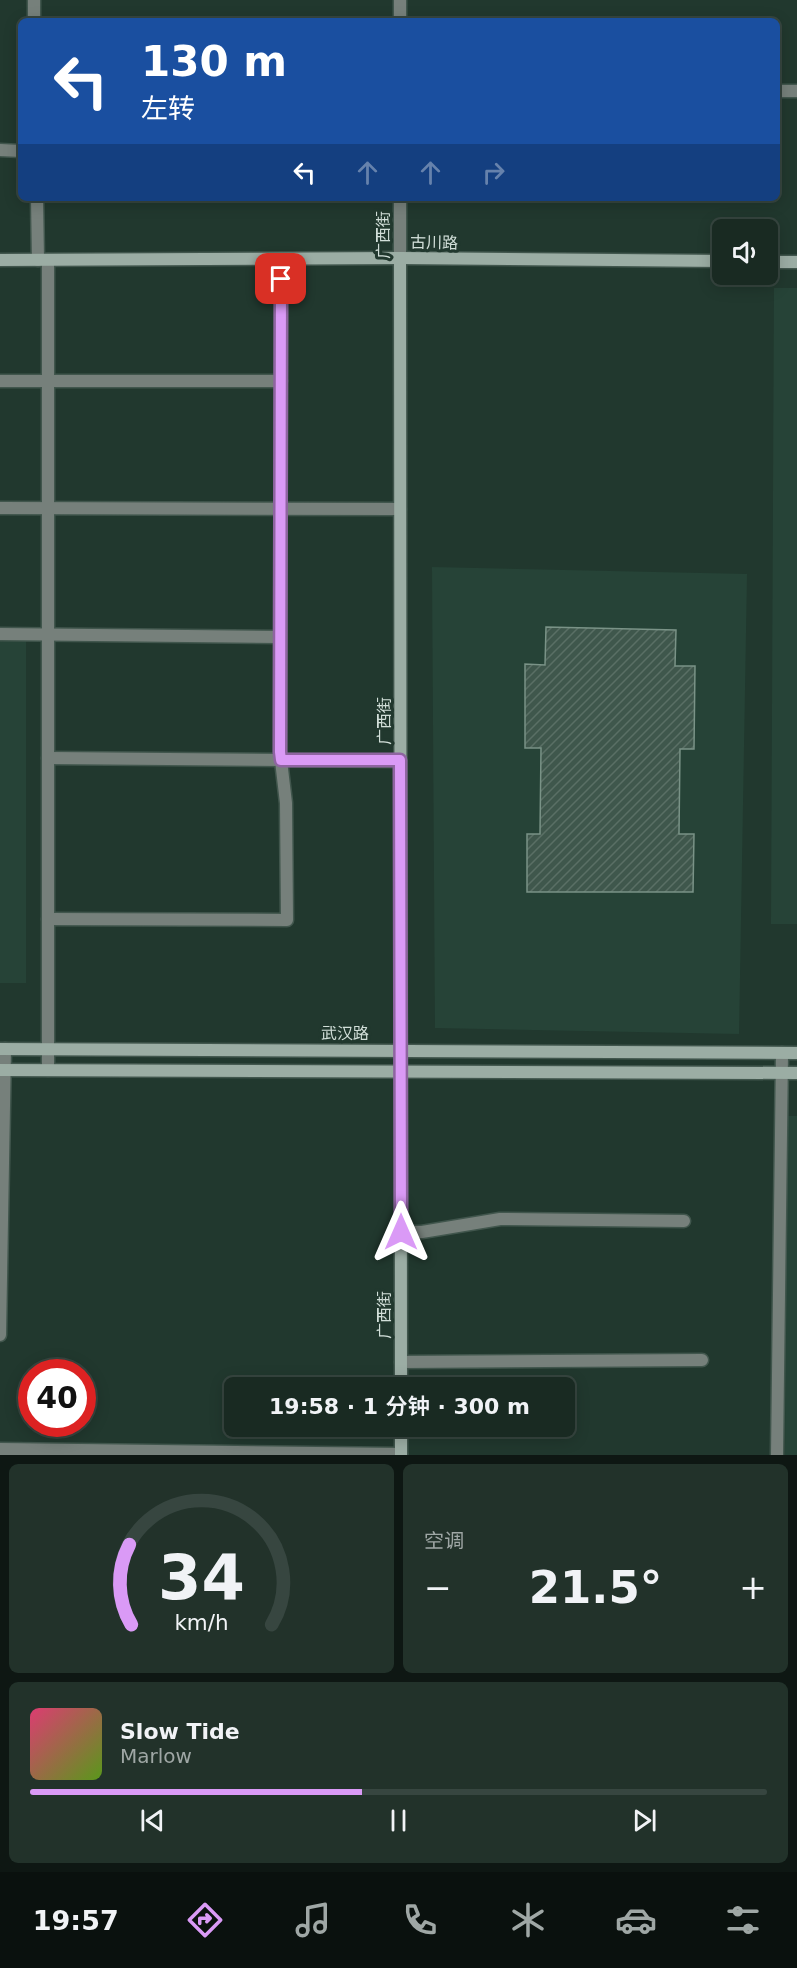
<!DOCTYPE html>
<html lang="zh">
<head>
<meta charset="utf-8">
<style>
  :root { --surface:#192a22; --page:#22322a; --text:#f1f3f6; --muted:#9fa7a5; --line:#374640; --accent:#da9af6 }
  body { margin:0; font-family:"DejaVu Sans","Noto Sans SC",sans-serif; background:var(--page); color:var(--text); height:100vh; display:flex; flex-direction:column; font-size:22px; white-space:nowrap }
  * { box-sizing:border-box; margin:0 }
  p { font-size:20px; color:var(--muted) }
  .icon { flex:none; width:33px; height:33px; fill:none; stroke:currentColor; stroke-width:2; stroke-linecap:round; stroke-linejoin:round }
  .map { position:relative; height:1455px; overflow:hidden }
  .panel { display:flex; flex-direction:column; gap:9px; padding:9px; background:#0e1713; flex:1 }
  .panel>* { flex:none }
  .top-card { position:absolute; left:18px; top:18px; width:762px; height:183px; border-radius:9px; box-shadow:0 3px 15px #0003,0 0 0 2px var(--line); background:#1a4fa0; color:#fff; overflow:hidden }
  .tools { position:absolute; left:712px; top:219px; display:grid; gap:12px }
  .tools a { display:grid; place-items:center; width:66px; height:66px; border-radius:9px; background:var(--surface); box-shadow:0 3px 15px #0003,0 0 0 2px var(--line); font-size:30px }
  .speed { position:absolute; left:18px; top:1359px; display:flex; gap:12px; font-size:30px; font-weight:700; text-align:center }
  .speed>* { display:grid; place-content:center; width:78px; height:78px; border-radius:50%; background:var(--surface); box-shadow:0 3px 15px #0003,0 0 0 2px var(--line); line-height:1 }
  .speed .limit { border:9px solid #d22; background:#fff; color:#111 }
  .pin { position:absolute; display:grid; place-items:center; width:51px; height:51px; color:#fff; margin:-26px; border-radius:12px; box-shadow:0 3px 9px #0006 }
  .me { position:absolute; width:66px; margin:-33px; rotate:0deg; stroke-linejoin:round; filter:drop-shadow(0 0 4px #0008) }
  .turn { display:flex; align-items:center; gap:21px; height:126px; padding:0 24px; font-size:27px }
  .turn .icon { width:78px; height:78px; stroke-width:2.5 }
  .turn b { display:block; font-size:42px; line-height:51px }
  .lanes { display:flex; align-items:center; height:57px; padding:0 24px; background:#0003; justify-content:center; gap:30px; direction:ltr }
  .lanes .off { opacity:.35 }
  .big { font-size:45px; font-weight:600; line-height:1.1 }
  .panel .card { flex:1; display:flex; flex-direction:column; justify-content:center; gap:9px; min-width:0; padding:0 21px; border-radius:9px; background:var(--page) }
  .panel .dial { align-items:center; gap:0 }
  .dial svg { height:156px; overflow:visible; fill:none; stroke:var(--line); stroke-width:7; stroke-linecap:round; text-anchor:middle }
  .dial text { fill:var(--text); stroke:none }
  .song { display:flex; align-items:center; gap:18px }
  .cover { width:72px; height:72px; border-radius:9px; background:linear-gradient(135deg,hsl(340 70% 55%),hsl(90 70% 35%)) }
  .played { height:6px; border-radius:3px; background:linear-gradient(90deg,var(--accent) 45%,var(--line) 45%) }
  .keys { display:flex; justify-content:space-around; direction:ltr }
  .heat { display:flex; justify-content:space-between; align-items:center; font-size:33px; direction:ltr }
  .panel .tiles { flex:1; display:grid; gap:9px; grid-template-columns:1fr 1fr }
  .card:last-child { grid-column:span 2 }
  .trip { position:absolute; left:224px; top:1377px; width:351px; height:60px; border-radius:9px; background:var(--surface); box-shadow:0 3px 15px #0003,0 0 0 2px var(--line); font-weight:600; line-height:60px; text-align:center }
  .menu { display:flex; height:96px; justify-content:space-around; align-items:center; background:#0a110e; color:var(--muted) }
  .menu .icon { width:42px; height:42px }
  .menu .selected { color:var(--accent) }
  .menu b { font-size:27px; color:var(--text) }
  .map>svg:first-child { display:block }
  .built { fill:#264337 }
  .building { fill:url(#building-hatch); stroke:#7a9387; stroke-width:1.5 }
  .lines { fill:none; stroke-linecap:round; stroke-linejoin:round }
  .lane-casing { stroke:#41564d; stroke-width:15 }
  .street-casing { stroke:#41564d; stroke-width:15 }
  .secondary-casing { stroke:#41564d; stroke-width:15 }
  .lane { stroke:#76807b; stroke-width:12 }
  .street { stroke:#76807b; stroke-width:12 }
  .secondary { stroke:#9bada4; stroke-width:12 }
  .route-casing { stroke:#8e64a0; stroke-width:15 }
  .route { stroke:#da9af6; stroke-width:10 }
  .labels { text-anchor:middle; stroke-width:6; stroke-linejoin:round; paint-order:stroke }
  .street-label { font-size:16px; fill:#d2dfd9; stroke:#21382e }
</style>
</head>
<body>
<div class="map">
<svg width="797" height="1455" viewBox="0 0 797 1455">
  <defs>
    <pattern id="building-hatch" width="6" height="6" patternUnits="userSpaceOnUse" patternTransform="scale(1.5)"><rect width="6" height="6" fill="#3f574c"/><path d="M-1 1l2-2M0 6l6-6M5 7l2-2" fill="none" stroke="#5a6f65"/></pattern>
  </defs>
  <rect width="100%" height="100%" fill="#21382e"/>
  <g class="built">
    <path d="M 774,288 L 797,288 L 797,924 L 771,924 Z"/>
    <path d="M 432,567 L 747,574 L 739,1034 L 435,1028 Z"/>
    <rect x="0" y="641" width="26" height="342"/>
    <path d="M 786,1116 L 797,1116 L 797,1455 L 785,1455 Z"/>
  </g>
  <path class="building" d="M 546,627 L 676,630 L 675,666 L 695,666 L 694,749 L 680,749 L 679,834 L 694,834 L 693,892 L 527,892 L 527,834 L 540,834 L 541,748 L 525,748 L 525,664 L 545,665 Z"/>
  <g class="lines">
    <g class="lane-casing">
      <g id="lane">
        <path d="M 34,0 L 34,21"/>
        <path d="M 777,91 L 797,91"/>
        <path d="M 0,150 L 21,151"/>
        <path d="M 37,198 L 38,260"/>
        <path d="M 0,381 L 281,381"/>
        <path d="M 0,508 L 400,509"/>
        <path d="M 0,634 L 280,637"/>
        <path d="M 48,758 L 400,761"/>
        <path d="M 48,919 L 287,920 L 286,803 L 280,752 L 281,259"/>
        <path d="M 48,1070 L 48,260"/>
        <path d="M 401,1232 L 422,1232 L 500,1219 L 684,1221"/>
        <path d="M 0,1335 L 5,1049"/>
        <path d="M 401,1362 L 702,1360"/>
        <path d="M 0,1449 L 401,1454"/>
        <path d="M 777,1455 L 782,1053"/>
      </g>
    </g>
    <g class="street-casing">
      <g id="street">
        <path d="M 400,21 L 400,0"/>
        <path d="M 400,198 L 400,258"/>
      </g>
    </g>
    <g class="secondary-casing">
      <g id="secondary">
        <path d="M 400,258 L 401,1388"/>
        <path d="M 0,260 L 400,258 L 723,261"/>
        <path d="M 768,262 L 797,262"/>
        <path d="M 0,1049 L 797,1053"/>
        <path d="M 0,1070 L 797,1073"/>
        <path d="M 401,1455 L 401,1426"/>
      </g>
    </g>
    <use href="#lane" class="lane"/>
    <use href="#street" class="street"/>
    <use href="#secondary" class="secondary"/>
  </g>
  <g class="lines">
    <g class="route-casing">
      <path id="route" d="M 281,279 L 280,752 L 281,760 L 400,760 L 401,1232"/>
    </g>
    <use href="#route" class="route"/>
  </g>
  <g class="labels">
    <g class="street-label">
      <text transform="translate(383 235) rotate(-90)" y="6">广西街</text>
      <text transform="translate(434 242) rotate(1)" y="6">古川路</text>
      <text transform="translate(384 721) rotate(-90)" y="6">广西街</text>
      <text x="345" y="1039">武汉路</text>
      <text transform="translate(384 1315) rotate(-90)" y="6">广西街</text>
    </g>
  </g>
</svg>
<div class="tools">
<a><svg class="icon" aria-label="sound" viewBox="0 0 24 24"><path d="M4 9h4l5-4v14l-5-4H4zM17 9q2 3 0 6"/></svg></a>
</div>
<div class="speed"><div class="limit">40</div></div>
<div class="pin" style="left:281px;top:279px;background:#d93025"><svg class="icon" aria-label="arrive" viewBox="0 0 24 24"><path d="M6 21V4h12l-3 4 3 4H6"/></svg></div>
<svg class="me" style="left:401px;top:1232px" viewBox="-20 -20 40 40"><path d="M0-17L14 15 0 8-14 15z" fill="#da9af6" stroke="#fff" stroke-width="4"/></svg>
<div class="trip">19:58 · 1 分钟 · 300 m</div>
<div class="top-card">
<div class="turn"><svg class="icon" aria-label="left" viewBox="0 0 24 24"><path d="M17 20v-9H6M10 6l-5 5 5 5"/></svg><div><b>130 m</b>左转</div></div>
<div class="lanes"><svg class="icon" aria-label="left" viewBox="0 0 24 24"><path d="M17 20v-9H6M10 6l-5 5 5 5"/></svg><svg class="icon off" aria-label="ahead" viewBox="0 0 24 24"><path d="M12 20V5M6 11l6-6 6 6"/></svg><svg class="icon off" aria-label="ahead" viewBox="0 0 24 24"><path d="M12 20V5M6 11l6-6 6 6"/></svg><svg class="icon off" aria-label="right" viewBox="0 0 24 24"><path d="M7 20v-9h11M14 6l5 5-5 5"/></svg></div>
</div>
</div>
<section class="panel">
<div class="tiles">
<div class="card dial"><svg viewBox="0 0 100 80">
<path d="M14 69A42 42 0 1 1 86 69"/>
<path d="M14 69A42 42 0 0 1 13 28" stroke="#da9af6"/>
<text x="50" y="56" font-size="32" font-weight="700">34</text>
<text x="50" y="72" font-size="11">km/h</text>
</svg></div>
<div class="card"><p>空调</p>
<div class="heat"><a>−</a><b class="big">21.5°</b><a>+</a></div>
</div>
<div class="card">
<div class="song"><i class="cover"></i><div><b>Slow Tide</b><p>Marlow</p></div></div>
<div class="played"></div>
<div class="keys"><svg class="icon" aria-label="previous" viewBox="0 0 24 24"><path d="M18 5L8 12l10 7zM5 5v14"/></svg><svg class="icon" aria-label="pause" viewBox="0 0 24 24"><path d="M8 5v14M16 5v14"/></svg><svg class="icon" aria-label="next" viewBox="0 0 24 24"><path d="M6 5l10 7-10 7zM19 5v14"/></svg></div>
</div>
</div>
</section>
<nav class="menu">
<b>19:57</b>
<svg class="icon selected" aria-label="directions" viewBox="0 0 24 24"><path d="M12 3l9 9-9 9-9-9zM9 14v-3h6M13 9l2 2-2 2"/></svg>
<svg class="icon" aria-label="music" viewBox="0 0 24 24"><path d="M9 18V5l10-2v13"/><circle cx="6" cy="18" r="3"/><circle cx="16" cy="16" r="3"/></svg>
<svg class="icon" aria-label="phone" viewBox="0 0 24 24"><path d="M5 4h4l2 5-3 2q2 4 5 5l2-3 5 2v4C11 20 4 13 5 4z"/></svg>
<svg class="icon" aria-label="climate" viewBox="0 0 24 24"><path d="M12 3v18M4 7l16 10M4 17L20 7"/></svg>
<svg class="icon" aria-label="car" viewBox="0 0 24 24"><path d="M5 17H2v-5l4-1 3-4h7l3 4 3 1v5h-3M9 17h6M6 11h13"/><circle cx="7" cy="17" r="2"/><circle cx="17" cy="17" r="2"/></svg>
<svg class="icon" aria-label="filters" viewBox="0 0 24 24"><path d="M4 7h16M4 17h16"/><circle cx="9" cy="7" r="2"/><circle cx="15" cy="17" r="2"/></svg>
</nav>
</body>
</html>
